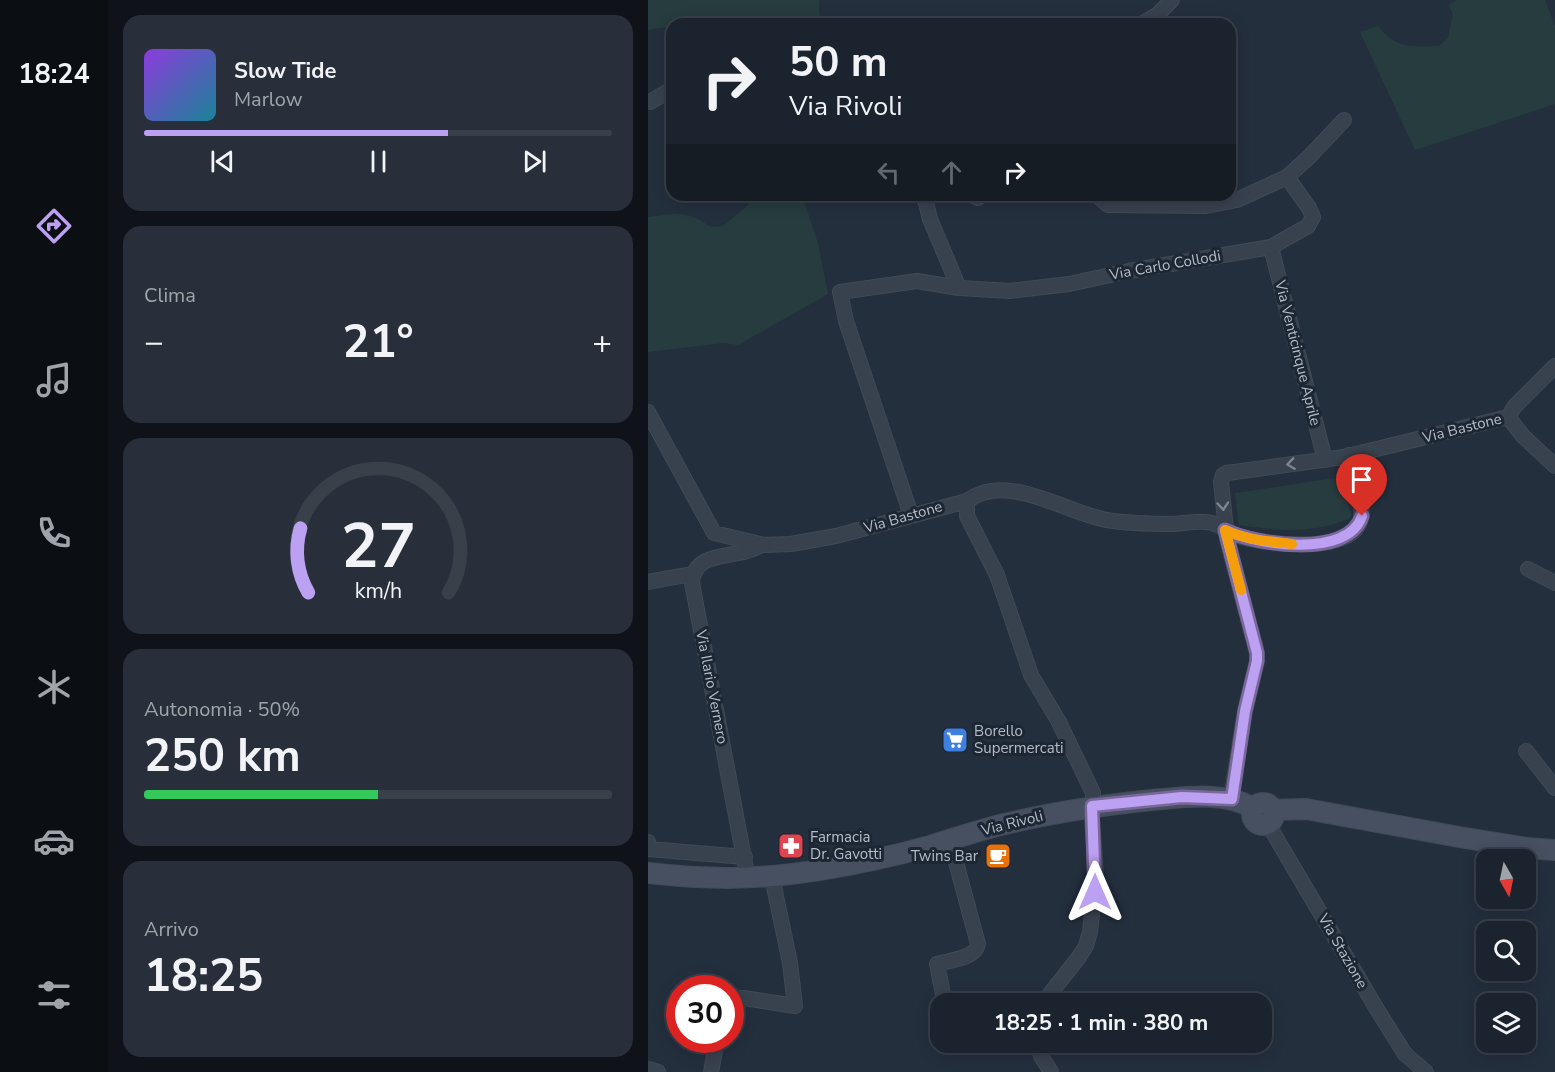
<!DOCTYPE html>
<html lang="it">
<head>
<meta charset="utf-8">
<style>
  :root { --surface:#1b232e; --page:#282f3a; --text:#f1f3f6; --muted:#a0a4aa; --line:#39404a; --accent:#bca0f2 }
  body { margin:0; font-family:"Nunito Sans",sans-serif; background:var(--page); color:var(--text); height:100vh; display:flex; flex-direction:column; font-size:22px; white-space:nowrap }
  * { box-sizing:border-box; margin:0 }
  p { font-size:20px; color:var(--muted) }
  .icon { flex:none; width:33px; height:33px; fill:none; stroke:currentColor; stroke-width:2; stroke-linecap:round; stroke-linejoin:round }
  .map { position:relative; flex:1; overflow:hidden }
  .details { display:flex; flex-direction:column; gap:15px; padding:15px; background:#0f1319; width:540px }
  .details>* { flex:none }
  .guide { position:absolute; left:18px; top:18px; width:570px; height:183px; border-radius:18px; box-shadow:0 3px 15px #0003,0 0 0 2px var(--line); background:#1b232e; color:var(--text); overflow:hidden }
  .needle { width:39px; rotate:171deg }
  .fabs { position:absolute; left:828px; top:849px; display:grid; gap:12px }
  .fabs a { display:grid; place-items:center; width:60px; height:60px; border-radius:12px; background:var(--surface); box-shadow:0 3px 15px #0003,0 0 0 2px var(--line); font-size:30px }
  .speed { position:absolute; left:18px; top:975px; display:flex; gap:12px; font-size:30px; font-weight:700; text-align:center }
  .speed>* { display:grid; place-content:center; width:78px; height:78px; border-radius:50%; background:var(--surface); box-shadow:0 3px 15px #0003,0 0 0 2px var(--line); line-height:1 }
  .speed .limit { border:9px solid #d22; background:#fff; color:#111 }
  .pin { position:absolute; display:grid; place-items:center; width:51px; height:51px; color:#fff; margin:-62px -26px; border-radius:50% 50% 50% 0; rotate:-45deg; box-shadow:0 0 6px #0007 }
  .pin .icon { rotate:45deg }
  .me { position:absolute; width:66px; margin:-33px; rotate:0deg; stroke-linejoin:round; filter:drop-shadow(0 0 4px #0008) }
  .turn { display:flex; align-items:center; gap:21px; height:126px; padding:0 24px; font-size:27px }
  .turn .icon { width:78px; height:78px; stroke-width:2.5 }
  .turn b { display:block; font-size:42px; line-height:51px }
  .lanes { display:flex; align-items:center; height:57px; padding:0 24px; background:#0003; justify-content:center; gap:30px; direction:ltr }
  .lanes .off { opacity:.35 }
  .big { font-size:45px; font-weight:700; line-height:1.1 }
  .details .widget { flex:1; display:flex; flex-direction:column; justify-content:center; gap:9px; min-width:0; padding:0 21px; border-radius:18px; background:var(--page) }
  .details .dial { align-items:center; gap:0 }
  .dial svg { height:156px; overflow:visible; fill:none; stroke:var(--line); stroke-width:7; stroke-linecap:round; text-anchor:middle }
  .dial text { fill:var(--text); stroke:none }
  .song { display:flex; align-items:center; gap:18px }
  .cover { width:72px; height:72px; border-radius:9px; background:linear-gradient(135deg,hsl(270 70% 55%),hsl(190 70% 35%)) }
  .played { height:6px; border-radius:3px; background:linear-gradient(90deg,var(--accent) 65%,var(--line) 65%) }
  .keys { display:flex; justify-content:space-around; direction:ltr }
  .heat { display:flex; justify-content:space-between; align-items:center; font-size:33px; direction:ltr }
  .charge { height:9px; border-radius:4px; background:linear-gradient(90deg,#34c759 50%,var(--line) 0) }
  .trip { position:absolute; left:282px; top:993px; width:342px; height:60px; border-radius:18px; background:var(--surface); box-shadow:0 3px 15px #0003,0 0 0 2px var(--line); font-weight:700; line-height:60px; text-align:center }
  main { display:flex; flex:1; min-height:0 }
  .tab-bar { display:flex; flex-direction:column; width:108px; justify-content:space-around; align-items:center; background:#0b0e12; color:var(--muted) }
  .tab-bar .icon { width:42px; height:42px }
  .tab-bar .selected { color:var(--accent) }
  .tab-bar b { font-size:27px; color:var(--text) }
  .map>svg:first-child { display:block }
  .green { fill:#263c3f }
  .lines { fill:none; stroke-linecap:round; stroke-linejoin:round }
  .street-casing { stroke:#414a57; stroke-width:16 }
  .secondary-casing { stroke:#414a57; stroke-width:22 }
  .street { stroke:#38414e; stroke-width:14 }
  .secondary { stroke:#465061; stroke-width:20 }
  .oneway { stroke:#7c8592 }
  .route-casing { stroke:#7a689d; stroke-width:15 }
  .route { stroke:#bca0f2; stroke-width:10 }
  .slow { stroke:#f59e0b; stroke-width:10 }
  .labels { text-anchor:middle; stroke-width:6; stroke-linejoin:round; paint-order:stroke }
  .street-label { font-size:15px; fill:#b4bcc9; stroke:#1d2633 }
  .poi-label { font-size:15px; fill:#b4bcc9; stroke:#1d2633; text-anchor:start }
</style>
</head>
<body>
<main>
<nav class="tab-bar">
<b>18:24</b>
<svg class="icon selected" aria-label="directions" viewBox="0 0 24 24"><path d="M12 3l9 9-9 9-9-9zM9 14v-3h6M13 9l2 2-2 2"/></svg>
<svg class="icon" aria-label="music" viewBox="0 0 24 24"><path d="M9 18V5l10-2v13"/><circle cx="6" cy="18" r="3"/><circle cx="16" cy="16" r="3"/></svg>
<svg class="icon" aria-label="phone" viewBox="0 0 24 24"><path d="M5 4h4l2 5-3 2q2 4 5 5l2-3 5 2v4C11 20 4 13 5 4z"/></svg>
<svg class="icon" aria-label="climate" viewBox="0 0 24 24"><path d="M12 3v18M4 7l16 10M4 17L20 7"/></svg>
<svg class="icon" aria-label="car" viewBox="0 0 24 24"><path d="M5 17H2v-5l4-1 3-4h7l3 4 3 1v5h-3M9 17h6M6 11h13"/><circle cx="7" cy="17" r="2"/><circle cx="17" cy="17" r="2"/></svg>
<svg class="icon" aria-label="filters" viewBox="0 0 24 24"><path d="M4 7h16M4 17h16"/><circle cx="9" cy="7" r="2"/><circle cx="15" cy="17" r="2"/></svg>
</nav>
<section class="details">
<div class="widget">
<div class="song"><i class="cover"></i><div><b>Slow Tide</b><p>Marlow</p></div></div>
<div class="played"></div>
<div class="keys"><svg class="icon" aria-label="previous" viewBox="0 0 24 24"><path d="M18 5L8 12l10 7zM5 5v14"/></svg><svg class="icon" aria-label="pause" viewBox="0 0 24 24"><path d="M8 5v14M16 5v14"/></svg><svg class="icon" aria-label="next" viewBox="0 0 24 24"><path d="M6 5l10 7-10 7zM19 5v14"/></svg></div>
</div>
<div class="widget"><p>Clima</p>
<div class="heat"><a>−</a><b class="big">21°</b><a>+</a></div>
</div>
<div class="widget dial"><svg viewBox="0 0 100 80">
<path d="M14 69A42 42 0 1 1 86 69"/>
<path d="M14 69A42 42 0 0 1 10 36" stroke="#bca0f2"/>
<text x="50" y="56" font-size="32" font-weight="700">27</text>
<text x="50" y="72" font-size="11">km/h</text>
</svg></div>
<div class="widget"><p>Autonomia · 50%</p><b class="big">250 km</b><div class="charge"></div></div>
<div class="widget"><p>Arrivo</p><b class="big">18:25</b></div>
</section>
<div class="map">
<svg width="907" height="1072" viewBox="0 0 907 1072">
  <rect width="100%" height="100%" fill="#242f3e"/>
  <g class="green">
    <path d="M 0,0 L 171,0 L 171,12 L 175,24 L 24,24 L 24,26 L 0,30 Z"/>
    <path d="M 809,0 L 897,0 L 907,26 L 907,104 L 767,150 L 712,32 L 730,26 C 750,50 762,46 791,46 L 800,38 L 805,14 L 800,5 Z"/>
    <path d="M 101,195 L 154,195 L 170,243 L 180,294 L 90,345 L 76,343 L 0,352 L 0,217 C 28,213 39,210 63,227 L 75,226 L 100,205 Z"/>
    <path d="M 693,477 L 703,515 L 701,519 C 662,534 632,531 591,525 L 587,493 Z"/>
  </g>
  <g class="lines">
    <g class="street-casing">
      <g id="street">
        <path d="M 493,24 L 509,15 L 524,0"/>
        <path d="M 2,102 L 24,89"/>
        <path d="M 276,195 L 282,219 L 311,288"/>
        <path d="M 324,195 L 330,198"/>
        <path d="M 452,195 L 452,198 L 460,205 L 558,206 L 589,200 L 639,177 L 661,157 L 696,120"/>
        <path d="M 623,247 L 677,460"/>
        <path d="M 0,412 L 66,533 L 116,545 L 143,544 L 188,536 L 319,501 C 359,471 418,513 459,520 C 481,524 504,524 527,524 C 539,523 552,520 564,523 C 572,525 580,532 588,535 C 614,545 706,556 713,518 C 716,502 705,472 701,455"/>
        <path d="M 860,417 L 875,436 L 907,466"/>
        <path d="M 319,501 L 319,516 L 349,575 L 383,675 L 411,722 L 445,793 L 444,819 L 448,876 L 442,932 L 438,946 L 431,957 L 394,1004"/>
        <path d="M 263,515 L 198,321 L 192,292 L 269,281 L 311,288 L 362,291 L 421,284 L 481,271 L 623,247 L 660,226 L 665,217 L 661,208 L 639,177"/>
        <path d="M 880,569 L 907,583"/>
        <path d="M 0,582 L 44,574"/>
        <path d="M 878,751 L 907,788"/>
        <path d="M 583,799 L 597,711 L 609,661 L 609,653 L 579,539 L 573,482 L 575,475 L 579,473 L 696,457 L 860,417 L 867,406 L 907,366"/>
        <path d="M 620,824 L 730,1011 L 757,1054 L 778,1072"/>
        <path d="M 0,842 L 1,849 L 97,857"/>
        <path d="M 100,879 L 44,583 C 46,555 74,557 96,552 C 102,550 108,548 114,545"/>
        <path d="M 82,999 L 96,998 L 147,1006 L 142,963 L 124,877"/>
        <path d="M 297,1004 L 289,964 C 302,960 327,959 330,944 L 302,840"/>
        <path d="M 389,1042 L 393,1056 L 403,1072"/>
        <path d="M 0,1069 L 10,1072"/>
        <path d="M 63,1072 L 69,1040"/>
      </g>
    </g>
    <g class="secondary-casing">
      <g id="secondary">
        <circle cx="615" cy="814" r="11"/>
        <path d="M 625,810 L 658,809 L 811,837 L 878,848 L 907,850"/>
        <path d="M 0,873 C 63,880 109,880 172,870 C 209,864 246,856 282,846 C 308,838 334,829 361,823 C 408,812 455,805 504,800 C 538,797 575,791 606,808"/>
      </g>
    </g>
    <use href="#street" class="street"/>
    <use href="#secondary" class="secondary"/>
  </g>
  <defs><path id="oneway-chevron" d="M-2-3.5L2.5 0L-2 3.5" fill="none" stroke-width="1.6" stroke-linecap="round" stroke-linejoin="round" transform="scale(1.5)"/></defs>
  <g class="oneway">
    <use href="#oneway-chevron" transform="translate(643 464) rotate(172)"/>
    <use href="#oneway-chevron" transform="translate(575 506) rotate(85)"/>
  </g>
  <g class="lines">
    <g class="route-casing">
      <path id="route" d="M 447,892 L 444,806 L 534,797 L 584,799 L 597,711 L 609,661 L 609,653 L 577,530 C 608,545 700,559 714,516"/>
    </g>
    <use href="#route" class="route"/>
    <path class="slow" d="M 593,590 L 577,530 C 598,540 621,541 644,544"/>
  </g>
  <defs>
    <g id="supermarket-square" transform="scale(1.35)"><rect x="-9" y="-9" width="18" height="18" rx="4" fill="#3f7fe0" stroke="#1d2633"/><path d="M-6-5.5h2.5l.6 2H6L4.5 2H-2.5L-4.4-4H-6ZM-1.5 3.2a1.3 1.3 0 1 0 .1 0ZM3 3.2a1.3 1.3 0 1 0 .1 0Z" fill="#fff"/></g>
    <g id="pharmacy-square" transform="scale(1.35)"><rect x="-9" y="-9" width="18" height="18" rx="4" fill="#e0444e" stroke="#1d2633"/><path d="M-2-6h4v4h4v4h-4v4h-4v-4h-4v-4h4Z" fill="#fff"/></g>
    <g id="cafe-square" transform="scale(1.35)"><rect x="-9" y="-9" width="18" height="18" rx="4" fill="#e8710a" stroke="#1d2633"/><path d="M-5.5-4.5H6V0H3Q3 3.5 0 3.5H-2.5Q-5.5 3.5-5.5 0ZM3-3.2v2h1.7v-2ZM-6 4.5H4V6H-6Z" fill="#fff"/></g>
  </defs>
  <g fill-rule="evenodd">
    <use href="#supermarket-square" x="307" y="740"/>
    <use href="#pharmacy-square" x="143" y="846"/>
    <use href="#cafe-square" x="350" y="856"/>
  </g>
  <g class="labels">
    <g class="street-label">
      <text transform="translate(517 265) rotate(-10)" y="5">Via Carlo Collodi</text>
      <text transform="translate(650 353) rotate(76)" y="5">Via Venticinque Aprile</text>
      <text transform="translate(814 428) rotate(-14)" y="5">Via Bastone</text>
      <text transform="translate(255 517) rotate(-16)" y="5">Via Bastone</text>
      <text transform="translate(64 687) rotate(79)" y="5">Via Ilario Vernero</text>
      <text transform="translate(364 823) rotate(-14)" y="5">Via Rivoli</text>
      <text transform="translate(695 951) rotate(60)" y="5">Via Stazione</text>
    </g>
    <g class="poi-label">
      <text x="326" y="736">Borello<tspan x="326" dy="17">Supermercati</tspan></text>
      <text x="162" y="842">Farmacia<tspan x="162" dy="17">Dr. Gavotti</tspan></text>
      <text x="330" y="861" text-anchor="end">Twins Bar</text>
    </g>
  </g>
</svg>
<div class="fabs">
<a><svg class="needle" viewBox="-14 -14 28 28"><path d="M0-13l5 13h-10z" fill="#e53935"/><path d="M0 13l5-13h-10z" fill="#a0a4aa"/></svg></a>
<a><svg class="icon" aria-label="search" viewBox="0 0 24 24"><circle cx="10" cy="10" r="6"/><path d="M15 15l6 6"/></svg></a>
<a><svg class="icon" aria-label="layers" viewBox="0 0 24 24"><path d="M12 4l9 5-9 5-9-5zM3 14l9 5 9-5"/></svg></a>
</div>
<div class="speed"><div class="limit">30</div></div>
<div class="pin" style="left:714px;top:516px;background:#d93025"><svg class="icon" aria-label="arrive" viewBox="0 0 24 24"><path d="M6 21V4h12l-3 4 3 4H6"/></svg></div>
<svg class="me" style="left:447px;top:892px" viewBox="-20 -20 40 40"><path d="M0-17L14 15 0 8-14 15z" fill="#bca0f2" stroke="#fff" stroke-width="4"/></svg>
<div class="trip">18:25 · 1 min · 380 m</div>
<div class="guide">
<div class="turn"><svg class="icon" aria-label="right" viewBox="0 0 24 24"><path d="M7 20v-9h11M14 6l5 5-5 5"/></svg><div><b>50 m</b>Via Rivoli</div></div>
<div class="lanes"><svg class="icon off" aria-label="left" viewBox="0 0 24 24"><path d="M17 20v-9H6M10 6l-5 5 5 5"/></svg><svg class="icon off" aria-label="ahead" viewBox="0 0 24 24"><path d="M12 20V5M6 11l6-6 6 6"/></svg><svg class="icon" aria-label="right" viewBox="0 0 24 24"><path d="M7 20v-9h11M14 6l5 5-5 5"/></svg></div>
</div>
</div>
</main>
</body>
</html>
